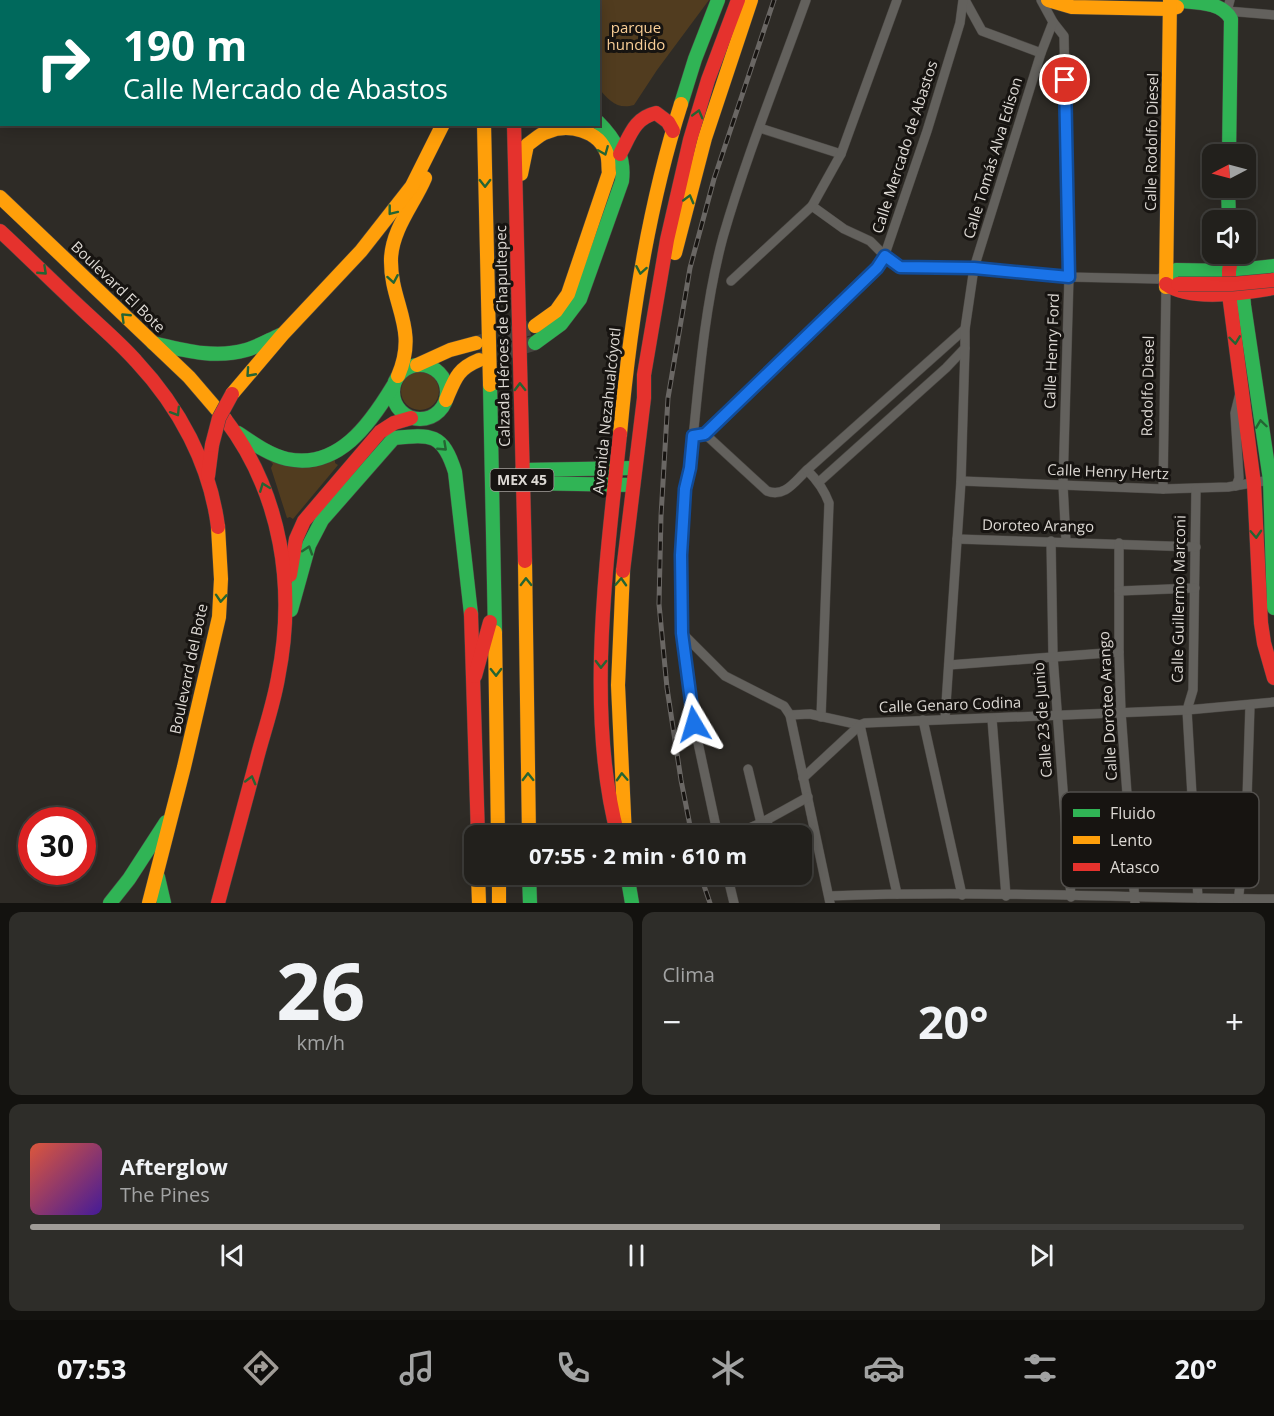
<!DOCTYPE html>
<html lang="es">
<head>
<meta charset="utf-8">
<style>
  :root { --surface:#22201c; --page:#2e2d29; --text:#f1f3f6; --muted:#a2a3a3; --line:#3f3e3b; --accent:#a09c97 }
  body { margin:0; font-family:"Open Sans",sans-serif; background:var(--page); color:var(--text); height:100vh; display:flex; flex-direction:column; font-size:22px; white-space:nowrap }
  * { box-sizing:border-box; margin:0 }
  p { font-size:20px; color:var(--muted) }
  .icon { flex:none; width:33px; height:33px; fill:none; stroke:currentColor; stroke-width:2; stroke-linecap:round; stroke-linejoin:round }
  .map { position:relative; height:903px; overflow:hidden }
  .panel { display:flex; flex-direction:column; gap:9px; padding:9px; background:#13120f; flex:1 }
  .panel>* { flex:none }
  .banner { position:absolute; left:0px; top:0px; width:600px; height:126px; box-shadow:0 3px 15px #0003,0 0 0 2px var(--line); background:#00695c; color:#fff; overflow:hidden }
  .needle { width:39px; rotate:264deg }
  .tools { position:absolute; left:1202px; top:144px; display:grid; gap:12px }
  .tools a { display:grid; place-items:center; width:54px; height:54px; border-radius:12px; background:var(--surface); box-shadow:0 3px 15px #0003,0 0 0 2px var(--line); font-size:30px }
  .speed { position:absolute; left:18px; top:807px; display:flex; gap:12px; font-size:30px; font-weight:700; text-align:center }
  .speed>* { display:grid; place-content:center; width:78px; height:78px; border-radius:50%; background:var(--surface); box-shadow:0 3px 15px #0003,0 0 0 2px var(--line); line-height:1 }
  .speed .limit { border:9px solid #d22; background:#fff; color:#111 }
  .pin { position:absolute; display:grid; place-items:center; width:51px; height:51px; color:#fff; margin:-26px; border:3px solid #fff; border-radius:50%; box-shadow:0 2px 6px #0007 }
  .me { position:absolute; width:66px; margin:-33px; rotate:353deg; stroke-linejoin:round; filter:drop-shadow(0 0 4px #0008) }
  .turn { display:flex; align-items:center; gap:21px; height:126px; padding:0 24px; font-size:27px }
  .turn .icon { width:78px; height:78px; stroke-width:2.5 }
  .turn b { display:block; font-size:42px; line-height:51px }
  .big { font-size:45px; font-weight:700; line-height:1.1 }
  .panel .widget { flex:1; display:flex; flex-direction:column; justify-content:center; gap:9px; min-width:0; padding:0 21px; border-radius:12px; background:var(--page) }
  .panel .dial { align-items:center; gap:0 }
  .dial b { font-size:78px; line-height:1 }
  .song { display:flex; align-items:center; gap:18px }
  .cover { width:72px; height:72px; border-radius:9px; background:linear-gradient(135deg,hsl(10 70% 55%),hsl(260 70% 35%)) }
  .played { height:6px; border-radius:3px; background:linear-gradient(90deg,var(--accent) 75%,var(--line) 75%) }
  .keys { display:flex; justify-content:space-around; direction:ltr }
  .heat { display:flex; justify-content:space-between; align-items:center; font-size:33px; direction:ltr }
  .panel .tiles { flex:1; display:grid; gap:9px; grid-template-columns:1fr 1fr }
  .widget:last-child { grid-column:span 2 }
  .trip { position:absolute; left:464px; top:825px; width:348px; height:60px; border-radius:12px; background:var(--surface); box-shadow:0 3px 15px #0003,0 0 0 2px var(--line); font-weight:700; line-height:60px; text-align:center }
  .tabs { display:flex; height:96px; justify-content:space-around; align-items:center; background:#0e0d0b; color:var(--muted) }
  .tabs .icon { width:42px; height:42px }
  .tabs .on { color:var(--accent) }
  .tabs b { font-size:27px; color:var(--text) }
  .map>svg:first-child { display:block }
  .green { fill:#513c1f }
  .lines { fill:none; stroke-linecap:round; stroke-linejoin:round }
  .primary-tunnel { stroke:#484540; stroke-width:15; stroke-dasharray:15 8; stroke-linecap:butt }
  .street-casing { stroke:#4a4743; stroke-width:10 }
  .fast-casing { stroke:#4a4743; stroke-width:15 }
  .slow-casing { stroke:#4a4743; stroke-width:15 }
  .jam-casing { stroke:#4a4743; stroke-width:15 }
  .street { stroke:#63615d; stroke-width:9 }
  .fast { stroke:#30b455; stroke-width:14 }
  .slow { stroke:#ff9f0a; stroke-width:14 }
  .jam { stroke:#e5322d; stroke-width:14 }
  .rail-casing { stroke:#6a6764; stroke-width:5 }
  .rail { stroke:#171411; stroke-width:3; stroke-dasharray:9; stroke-linecap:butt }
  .jam-bridge-casing { stroke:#4a4743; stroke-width:15; stroke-linecap:butt }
  .jam-bridge { stroke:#e5322d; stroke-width:14 }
  .oneway { stroke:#246433 }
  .route-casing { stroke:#114b97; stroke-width:15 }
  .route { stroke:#1a73e8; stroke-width:10 }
  .labels { text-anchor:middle; stroke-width:6; stroke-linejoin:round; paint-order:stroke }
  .shield { fill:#171411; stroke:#a29e9a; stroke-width:1.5 }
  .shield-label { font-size:14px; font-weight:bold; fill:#ddd9d4 }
  .park-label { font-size:15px; fill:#facf97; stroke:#171411 }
  .street-label { font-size:15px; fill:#ddd9d4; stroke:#171411 }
  .key { fill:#171411; stroke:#524f4c; stroke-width:1.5 }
  .key-label { font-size:16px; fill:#ddd9d4 }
</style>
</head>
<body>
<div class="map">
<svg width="1274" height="903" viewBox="0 0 1274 903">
  <rect width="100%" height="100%" fill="#2e2b26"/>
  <g class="green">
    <path d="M 538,0 L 709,0 L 657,70 L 634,105 C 617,110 609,100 599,89 L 598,2 Z"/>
    <circle cx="420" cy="391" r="19"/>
    <path d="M 335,459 L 335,463 L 338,465 L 293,519 L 290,517 L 287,518 L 271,468 L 273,464 L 270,461 C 296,467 310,465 335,459 Z"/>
  </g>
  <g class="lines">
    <g class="primary-tunnel">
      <path d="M 477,343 L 529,328"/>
      <path d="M 479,360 L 535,343"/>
    </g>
    <g class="street-casing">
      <g id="street">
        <path d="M 965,0 L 982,31 L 1041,53"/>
        <path d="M 1230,0 L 1227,11 L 1274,15"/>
        <path d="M 1053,22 L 1064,36 L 1069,277 L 1063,485 L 1066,542"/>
        <path d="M 760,128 L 841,154"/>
        <path d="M 812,206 L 844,229 L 870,241 L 885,256 L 900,267 L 974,268 L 1069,277 L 1158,279 L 1167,275"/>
        <path d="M 731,281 L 812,206 L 841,154 L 897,0"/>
        <path d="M 705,434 L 767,491 C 785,498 795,481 807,470 C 817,480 824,489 829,503 L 821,717"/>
        <path d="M 693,436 L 705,434 L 883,260 L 927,131 L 960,23 L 963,0"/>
        <path d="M 807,470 L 965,329"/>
        <path d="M 961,481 L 1163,489 L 1228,487 L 1270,480"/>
        <path d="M 819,482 L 946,368 L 965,348 L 965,329 L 974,268 L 1041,53 L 1053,22 L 1041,0"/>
        <path d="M 1236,486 L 1239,478 L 1235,413 L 1240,393"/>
        <path d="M 1163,489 L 1166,287"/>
        <path d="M 1196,489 L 1193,690 L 1187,710 L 1198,898"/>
        <path d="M 957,539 L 1196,547"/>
        <path d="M 1051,541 L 1053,656 L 1071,897"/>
        <path d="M 1119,543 L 1119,652 L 1121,712 L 1135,903"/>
        <path d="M 1119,591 L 1195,588"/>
        <path d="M 682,633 L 725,676 L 784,706 L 790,715 L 810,714 L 860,725 L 865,723 L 1187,710 L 1274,702"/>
        <path d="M 949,665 L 1119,652"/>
        <path d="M 790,715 L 830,903"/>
        <path d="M 945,719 L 961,481 L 965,348"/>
        <path d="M 992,719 L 1006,896"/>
        <path d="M 923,720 L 962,895"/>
        <path d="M 860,725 L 897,894"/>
        <path d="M 748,769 L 761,823"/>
        <path d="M 803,778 L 860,725"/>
        <path d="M 767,820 L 770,836"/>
        <path d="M 718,836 L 694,724 L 682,633 L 681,555 L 685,489 L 690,468 C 698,393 703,311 723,237 C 746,157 778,78 806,0"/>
        <path d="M 731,836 L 761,823 L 808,797"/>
        <path d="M 727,874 L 734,903"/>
        <path d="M 829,896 C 977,890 1126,898 1274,899"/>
        <path d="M 1238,903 L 1246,830 L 1250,705"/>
      </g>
    </g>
    <g class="fast-casing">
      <g id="fast">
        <path d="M 1173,0 C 1192,3 1221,0 1231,19 L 1229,154"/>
        <path d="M 681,104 L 695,59 L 718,0"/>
        <path d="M 1228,188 L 1229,220"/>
        <path d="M 1234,254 L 1241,270 L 1244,305 L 1270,480 L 1274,608"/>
        <path d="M 1167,275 L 1176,270 L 1229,271 L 1274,266"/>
        <path d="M 153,343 C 183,350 215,359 246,350 C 257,347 269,340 280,335"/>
        <path d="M 535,343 L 561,324 L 580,299 L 622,181 C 625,156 615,139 598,122"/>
        <circle cx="420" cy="392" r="27"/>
        <path d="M 490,385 L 495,632"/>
        <path d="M 238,433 C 253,443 269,455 287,459 C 338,470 370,424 393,386"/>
        <path d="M 522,470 L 634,468"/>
        <path d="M 523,483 L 632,485"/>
        <path d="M 291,610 L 309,545 L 322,520 L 394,438 C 431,434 443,433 455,472 L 471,614"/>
        <path d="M 529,874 L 530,903"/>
        <path d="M 627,874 L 632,903"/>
        <path d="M 158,877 L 164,903"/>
        <path d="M 110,903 L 129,879 L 166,822"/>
      </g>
    </g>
    <g class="slow-casing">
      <g id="slow">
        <path d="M 477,0 L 477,2"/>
        <path d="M 519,0 L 520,2"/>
        <path d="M 1048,0 L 1072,7 L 1170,9 L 1177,7"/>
        <path d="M 484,124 L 490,385"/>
        <path d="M 521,174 L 527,145 C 533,141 540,134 547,132 C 568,123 599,130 607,154 C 609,160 608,167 609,173 L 568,294 L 556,311 L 535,326"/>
        <path d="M 0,197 L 189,377 L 225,419"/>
        <path d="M 675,253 L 705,138 L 751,0"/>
        <path d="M 1166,287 L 1170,0"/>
        <path d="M 417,365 L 450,350 L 476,343"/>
        <path d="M 398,376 C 419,328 390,304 391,259 C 392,229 414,204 425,178"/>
        <path d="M 232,394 L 283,334 L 361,251 L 412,186 L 443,124"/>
        <path d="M 446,400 C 455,379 457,369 479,360"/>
        <path d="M 620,434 C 630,324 647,210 681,104"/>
        <path d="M 525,561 L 529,836"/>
        <path d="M 623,571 L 618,685 L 625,836"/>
        <path d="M 495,632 L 498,836"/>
        <path d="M 478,874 L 479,903"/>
        <path d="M 499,874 L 499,903"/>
        <path d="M 149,903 L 184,767 L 219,617 L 221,579 L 218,527"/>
      </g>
    </g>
    <g class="jam-casing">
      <g id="jam">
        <path d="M 514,124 L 525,561"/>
        <path d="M 620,154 C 630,136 634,118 656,113 L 668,122 L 673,131"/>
        <path d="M 0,231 C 28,257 55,284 83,310 C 101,327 120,343 136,361 C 179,407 210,464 218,527"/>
        <path d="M 1232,254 L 1229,271 L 1229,294 L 1254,484 L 1261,623 L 1264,643 L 1274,678"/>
        <path d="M 1166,284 C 1191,302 1245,293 1274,288"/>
        <path d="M 208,476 L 212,445"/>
        <path d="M 623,571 L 644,398 L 644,375 L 667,240 L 690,140 L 708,80 L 738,0"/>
        <path d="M 290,575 L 296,539 L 304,521 L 380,432 L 394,423 L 411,418"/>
        <path d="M 471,614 L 478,836"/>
        <path d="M 475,676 L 490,622"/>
        <path d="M 618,836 C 585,713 607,559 620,434"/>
        <path d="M 218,903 C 231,856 243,809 256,762 C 263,734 273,707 278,678 C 296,588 282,494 225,419"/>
      </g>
    </g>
    <use href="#street" class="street"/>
    <use href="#fast" class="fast"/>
    <use href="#slow" class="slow"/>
    <use href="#jam" class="jam"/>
    <g class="rail-casing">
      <g id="rail">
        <path d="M 692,836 L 681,780 L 667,688 L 659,604 L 661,516 L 668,398 L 690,268 L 714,179 L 774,0"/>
        <path d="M 700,874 L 710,903"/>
      </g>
    </g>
    <use href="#rail" class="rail"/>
    <g class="jam-bridge-casing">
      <g id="jam-bridge">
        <path d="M 1178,284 L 1232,284 L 1274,280"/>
        <path d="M 212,445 L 219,418 L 232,394"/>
      </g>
    </g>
    <use href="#jam-bridge" class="jam-bridge"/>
  </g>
  <defs><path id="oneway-chevron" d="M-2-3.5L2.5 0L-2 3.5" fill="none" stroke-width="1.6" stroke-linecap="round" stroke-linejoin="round" transform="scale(1.5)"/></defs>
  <g class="oneway">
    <use href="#oneway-chevron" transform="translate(698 114) rotate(-75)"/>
    <use href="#oneway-chevron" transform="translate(604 151) rotate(68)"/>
    <use href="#oneway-chevron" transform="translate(485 183) rotate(89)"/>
    <use href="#oneway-chevron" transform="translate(689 199) rotate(-75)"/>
    <use href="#oneway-chevron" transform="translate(392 211) rotate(128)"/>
    <use href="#oneway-chevron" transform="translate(641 270) rotate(100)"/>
    <use href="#oneway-chevron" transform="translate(43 271) rotate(43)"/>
    <use href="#oneway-chevron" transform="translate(393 279) rotate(80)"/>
    <use href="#oneway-chevron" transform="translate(125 317) rotate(-136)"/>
    <use href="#oneway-chevron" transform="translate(1235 340) rotate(83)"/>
    <use href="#oneway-chevron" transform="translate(250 373) rotate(132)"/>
    <use href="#oneway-chevron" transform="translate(520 387) rotate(-91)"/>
    <use href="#oneway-chevron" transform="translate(176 412) rotate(58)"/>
    <use href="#oneway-chevron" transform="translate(1261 424) rotate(-98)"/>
    <use href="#oneway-chevron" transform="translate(443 447) rotate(43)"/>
    <use href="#oneway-chevron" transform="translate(264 487) rotate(-111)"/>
    <use href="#oneway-chevron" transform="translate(1256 534) rotate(87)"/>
    <use href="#oneway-chevron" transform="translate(308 550) rotate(-72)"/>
    <use href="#oneway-chevron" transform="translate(526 582) rotate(-91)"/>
    <use href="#oneway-chevron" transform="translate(621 582) rotate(-87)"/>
    <use href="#oneway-chevron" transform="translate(221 598) rotate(94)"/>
    <use href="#oneway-chevron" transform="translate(601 664) rotate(91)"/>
    <use href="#oneway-chevron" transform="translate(496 672) rotate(89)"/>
    <use href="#oneway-chevron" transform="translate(528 777) rotate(-91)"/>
    <use href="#oneway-chevron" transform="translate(622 777) rotate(-93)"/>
    <use href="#oneway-chevron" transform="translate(251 780) rotate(-75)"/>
  </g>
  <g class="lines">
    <g class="route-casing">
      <path id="route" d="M 694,724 L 682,633 L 681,555 L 685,489 L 690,468 L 693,436 L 705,434 L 877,268 L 885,256 L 900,267 L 974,268 L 1069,277 L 1065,80"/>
    </g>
    <use href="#route" class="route"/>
  </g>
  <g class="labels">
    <rect class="shield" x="490.5" y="469" width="63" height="22" rx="4.5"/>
    <g class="shield-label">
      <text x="522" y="485">MEX 45</text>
    </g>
    <g class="park-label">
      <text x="636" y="33">parque<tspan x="636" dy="17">hundido</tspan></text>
    </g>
    <g class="street-label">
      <text transform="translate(1152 142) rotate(-89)" y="5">Calle Rodolfo Diesel</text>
      <text transform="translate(905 147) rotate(-72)" y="5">Calle Mercado de Abastos</text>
      <text transform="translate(993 158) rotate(-73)" y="5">Calle Tomás Alva Edison</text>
      <text transform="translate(118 287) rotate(44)" y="5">Boulevard El Bote</text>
      <text transform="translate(503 336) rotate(-91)" y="5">Calzada Héroes de Chapultepec</text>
      <text transform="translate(1052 351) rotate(-88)" y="5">Calle Henry Ford</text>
      <text transform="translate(1148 386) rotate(-89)" y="5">Rodolfo Diesel</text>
      <text transform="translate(607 411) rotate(-84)" y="5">Avenida Nezahualcóyotl</text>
      <text transform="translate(1108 472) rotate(2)" y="5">Calle Henry Hertz</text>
      <text transform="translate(1038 526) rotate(1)" y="5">Doroteo Arango</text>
      <text transform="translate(1179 599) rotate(-89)" y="5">Calle Guillermo Marconi</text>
      <text transform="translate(189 669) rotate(-78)" y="5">Boulevard del Bote</text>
      <text transform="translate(950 705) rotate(-2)" y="5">Calle Genaro Codina</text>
      <text transform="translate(1108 706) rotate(-93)" y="5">Calle Doroteo Arango</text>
      <text transform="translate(1043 720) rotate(-94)" y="5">Calle 23 de Junio</text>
    </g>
  </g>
  <rect x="1061" y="792" width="198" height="96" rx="9" class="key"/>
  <rect x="1073" y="809" width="27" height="8" fill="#30b455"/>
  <rect x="1073" y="836" width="27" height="8" fill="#ff9f0a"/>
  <rect x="1073" y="863" width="27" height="8" fill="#e5322d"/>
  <g class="key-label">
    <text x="1110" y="819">Fluido</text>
    <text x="1110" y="846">Lento</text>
    <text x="1110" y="873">Atasco</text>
  </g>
</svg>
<div class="tools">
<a><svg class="needle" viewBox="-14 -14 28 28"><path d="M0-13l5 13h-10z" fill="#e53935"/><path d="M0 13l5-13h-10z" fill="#a2a3a3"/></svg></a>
<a><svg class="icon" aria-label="sound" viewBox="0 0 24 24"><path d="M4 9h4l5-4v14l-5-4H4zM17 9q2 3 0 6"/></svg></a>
</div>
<div class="speed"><div class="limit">30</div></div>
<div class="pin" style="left:1065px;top:80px;background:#d93025"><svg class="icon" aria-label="arrive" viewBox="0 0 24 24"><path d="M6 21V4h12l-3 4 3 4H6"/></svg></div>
<svg class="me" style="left:694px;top:724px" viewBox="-20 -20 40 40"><path d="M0-17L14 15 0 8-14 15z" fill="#1a73e8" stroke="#fff" stroke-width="4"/></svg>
<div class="trip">07:55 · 2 min · 610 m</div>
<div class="banner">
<div class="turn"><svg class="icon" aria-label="right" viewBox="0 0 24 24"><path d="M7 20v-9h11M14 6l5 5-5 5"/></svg><div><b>190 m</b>Calle Mercado de Abastos</div></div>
</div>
</div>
<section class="panel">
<div class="tiles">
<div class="widget dial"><b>26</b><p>km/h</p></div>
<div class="widget"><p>Clima</p>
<div class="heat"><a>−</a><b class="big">20°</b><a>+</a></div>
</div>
<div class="widget">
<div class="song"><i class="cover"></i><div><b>Afterglow</b><p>The Pines</p></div></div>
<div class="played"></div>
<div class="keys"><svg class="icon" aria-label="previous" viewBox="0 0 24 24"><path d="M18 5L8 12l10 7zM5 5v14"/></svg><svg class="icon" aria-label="pause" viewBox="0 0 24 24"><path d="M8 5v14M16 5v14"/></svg><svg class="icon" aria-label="next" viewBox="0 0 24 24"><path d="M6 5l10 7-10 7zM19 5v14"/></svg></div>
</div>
</div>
</section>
<nav class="tabs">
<b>07:53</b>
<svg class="icon on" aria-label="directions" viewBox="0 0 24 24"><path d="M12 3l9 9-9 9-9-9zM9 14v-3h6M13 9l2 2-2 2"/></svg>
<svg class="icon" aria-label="music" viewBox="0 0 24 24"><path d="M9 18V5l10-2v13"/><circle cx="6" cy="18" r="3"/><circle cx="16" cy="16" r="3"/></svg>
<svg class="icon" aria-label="phone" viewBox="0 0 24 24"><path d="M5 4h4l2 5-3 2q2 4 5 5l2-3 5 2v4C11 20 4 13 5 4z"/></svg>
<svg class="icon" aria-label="climate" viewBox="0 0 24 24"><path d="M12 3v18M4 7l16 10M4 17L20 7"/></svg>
<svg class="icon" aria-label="car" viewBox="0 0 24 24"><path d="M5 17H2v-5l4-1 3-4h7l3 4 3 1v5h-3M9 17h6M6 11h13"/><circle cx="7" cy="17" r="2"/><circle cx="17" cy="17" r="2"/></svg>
<svg class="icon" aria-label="filters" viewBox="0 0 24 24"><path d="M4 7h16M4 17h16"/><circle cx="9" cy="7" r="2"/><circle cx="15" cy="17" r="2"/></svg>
<b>20°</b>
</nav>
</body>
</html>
